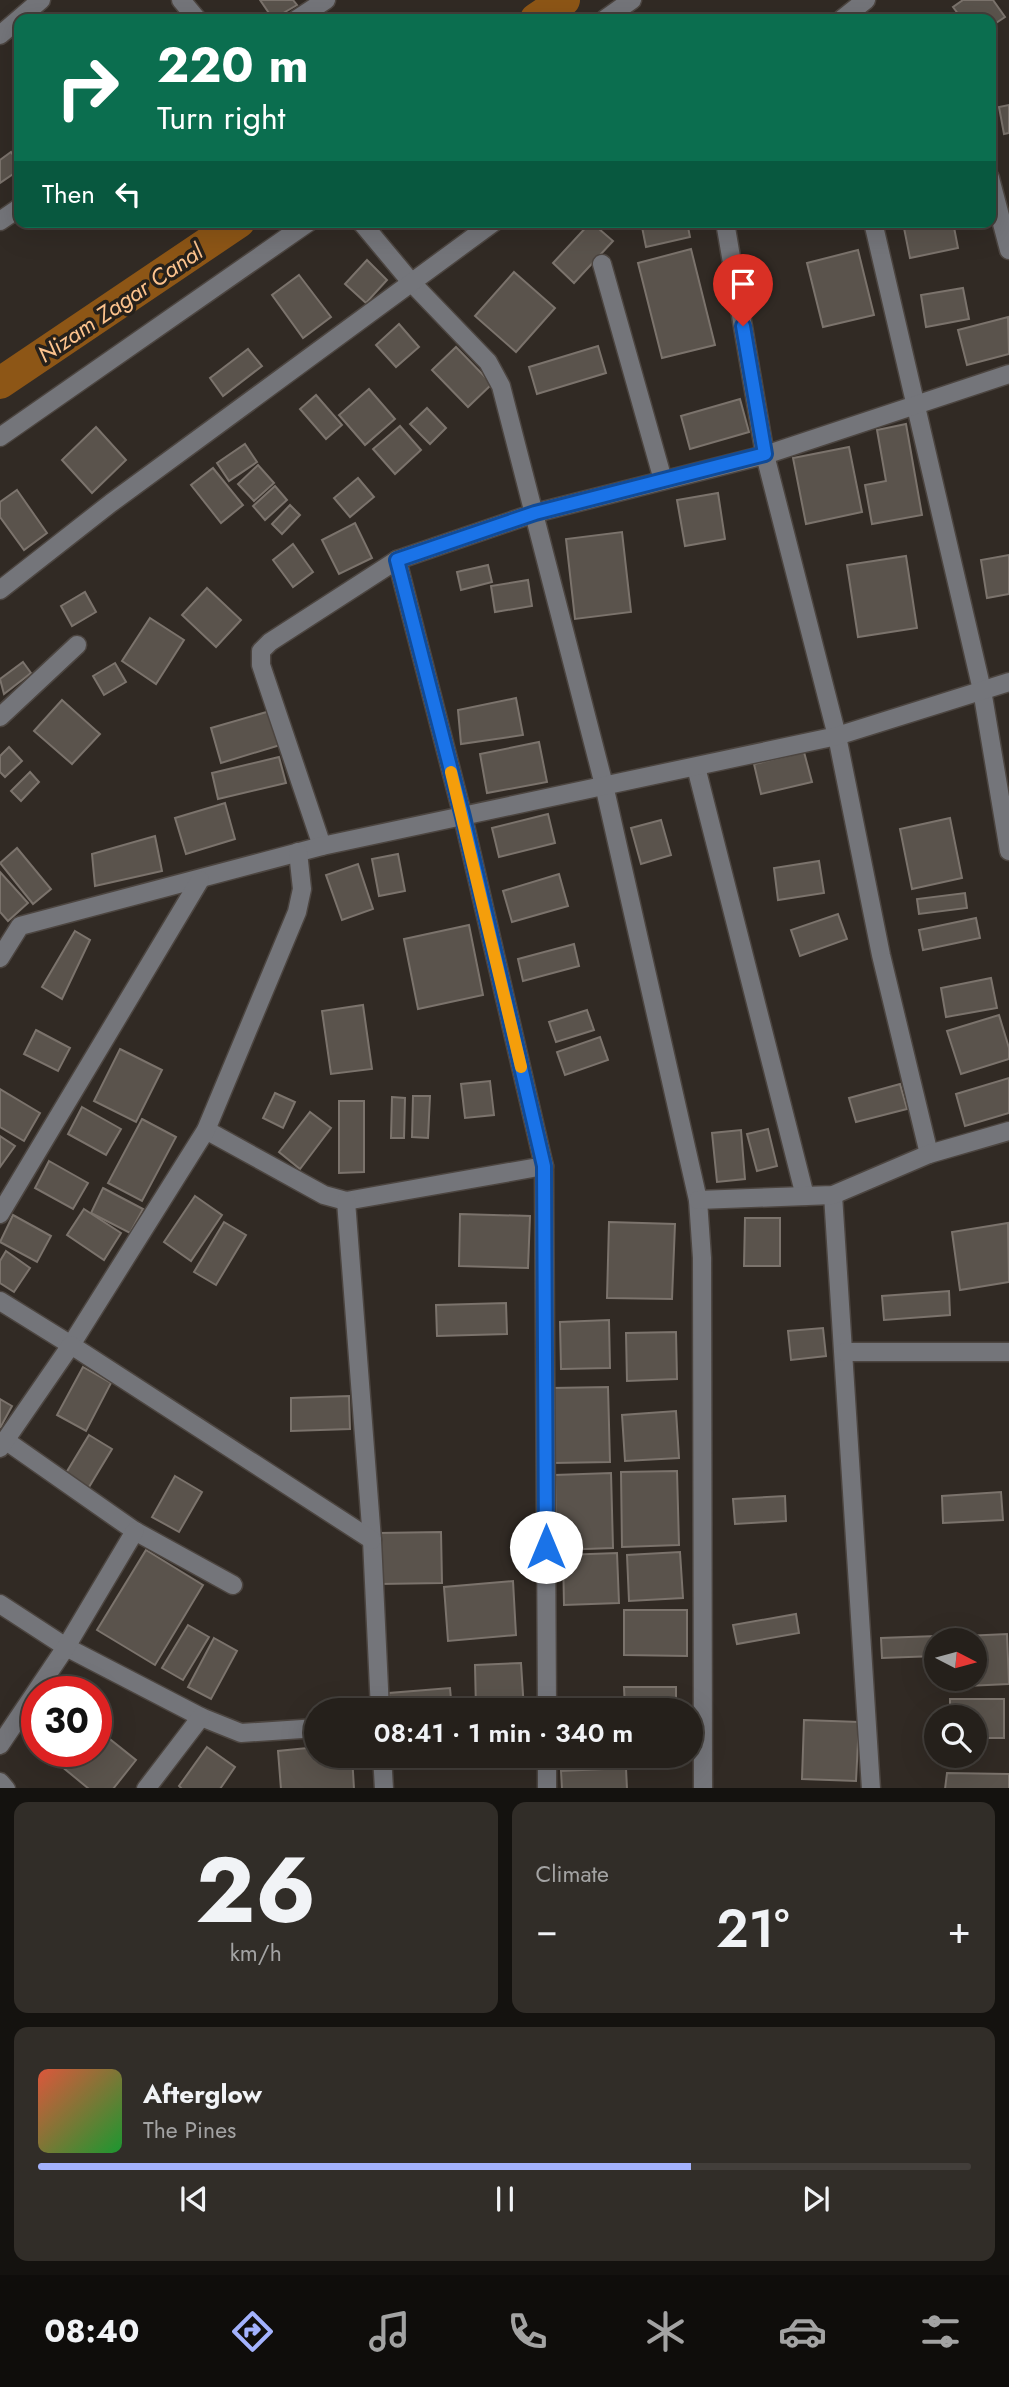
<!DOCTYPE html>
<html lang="en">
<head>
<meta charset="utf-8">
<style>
  :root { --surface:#25201b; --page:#312d28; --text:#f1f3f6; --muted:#a3a3a3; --line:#423e3a; --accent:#a3b2fd }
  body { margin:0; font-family:Jost,sans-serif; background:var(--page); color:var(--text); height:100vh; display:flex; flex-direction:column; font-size:26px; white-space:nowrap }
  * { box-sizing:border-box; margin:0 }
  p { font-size:23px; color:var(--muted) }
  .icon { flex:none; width:38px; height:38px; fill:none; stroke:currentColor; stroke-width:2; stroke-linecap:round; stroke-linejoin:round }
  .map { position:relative; height:1788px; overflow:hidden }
  .side { display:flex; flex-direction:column; gap:14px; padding:14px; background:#14120f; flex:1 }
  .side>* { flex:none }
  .guide { position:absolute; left:14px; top:14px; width:982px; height:214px; border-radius:14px; box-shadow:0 7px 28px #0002,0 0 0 2px var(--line); background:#0b6e4f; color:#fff; overflow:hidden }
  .needle { width:46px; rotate:96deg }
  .buttons { position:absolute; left:924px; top:1628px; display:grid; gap:14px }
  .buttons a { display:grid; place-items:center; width:63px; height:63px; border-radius:50%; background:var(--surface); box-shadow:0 7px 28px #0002,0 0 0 2px var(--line); font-size:35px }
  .speed { position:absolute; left:21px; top:1676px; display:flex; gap:14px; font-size:35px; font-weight:700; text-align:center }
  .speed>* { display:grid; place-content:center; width:91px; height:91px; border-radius:50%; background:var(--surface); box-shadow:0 7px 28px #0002,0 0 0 2px var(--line); line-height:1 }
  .speed .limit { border:10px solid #d22; background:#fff; color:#111 }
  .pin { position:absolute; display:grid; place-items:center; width:60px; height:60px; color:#fff; margin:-72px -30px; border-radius:50% 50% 50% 0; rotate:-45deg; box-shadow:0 0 7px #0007 }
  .pin .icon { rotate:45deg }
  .me { position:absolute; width:77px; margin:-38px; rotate:0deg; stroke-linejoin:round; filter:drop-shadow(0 0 5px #0008) }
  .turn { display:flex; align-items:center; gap:24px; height:147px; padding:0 28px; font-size:32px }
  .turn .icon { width:91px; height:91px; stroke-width:2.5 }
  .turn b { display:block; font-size:49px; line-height:60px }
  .then { display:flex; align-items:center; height:66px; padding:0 28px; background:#0003; gap:14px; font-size:26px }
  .big { font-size:52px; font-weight:600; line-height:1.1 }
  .side .card { flex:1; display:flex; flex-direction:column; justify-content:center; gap:10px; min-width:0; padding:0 24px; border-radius:14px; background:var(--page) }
  .side .dial { align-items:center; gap:0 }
  .dial b { font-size:91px; line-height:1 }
  .song { display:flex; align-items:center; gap:21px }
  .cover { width:84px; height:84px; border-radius:10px; background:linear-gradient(135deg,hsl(10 70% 55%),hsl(130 70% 35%)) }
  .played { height:7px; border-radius:4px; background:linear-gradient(90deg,var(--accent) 70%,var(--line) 70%) }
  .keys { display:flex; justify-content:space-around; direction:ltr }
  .heat { display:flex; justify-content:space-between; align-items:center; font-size:38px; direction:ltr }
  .side .tiles { flex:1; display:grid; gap:14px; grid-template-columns:1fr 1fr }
  .card:last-child { grid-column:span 2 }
  .trip { position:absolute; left:304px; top:1698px; width:399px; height:70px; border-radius:35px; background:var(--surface); box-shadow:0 7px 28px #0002,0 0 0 2px var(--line); font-weight:600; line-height:70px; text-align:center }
  .menu { display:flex; height:112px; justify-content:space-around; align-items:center; background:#0f0d0b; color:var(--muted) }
  .menu .icon { width:49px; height:49px }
  .menu .on { color:var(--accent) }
  .menu b { font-size:32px; color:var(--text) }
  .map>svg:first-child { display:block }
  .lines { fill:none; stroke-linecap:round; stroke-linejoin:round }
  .canal { stroke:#8d5616; stroke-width:32 }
  .building { fill:#5a534c; stroke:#7b736c; stroke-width:2 }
  .minor-casing { stroke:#4c4540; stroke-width:21 }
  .minor { stroke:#74757a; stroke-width:18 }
  .route-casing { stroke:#114b97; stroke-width:18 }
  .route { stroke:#1a73e8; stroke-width:12 }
  .slow { stroke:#f59e0b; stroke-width:12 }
  .labels { text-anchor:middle; stroke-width:7; stroke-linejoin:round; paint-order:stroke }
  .water-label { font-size:23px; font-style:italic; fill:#fdc38d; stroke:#27211b }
</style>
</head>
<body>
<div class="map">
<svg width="1009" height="1789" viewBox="0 0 1009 1789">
  <rect width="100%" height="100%" fill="#312a24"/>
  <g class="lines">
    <g class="canal">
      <path d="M 536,19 L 564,0"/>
      <path d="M 0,383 L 239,222"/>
    </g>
  </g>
  <g class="building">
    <path d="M 260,0 L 293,0 L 297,5 L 273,19 Z"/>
    <path d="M 963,0 L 993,0 L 1005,17 L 990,27 L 990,19 L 962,19 L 953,7 Z"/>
    <path d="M 1009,105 L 1009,133 L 1004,134 L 999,107 Z"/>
    <path d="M 11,152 L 19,164 L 19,170 L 0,183 L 0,160 Z"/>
    <path d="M 591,222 L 613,241 L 574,283 L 553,263 Z"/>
    <path d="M 641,222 L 687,222 L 690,237 L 646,247 Z"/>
    <path d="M 929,222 L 953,222 L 958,248 L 910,258 L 904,228 Z"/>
    <path d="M 691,249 L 715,345 L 662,358 L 638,263 Z"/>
    <path d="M 858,250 L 874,315 L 823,327 L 807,263 Z"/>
    <path d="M 367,260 L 387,280 L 366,303 L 345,284 Z"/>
    <path d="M 514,272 L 555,308 L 516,352 L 475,316 Z"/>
    <path d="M 299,275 L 331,317 L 303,338 L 272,295 Z"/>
    <path d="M 963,288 L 969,319 L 926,327 L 921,295 Z"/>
    <path d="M 1008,317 L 1009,354 L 967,365 L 958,330 Z"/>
    <path d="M 399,324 L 419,347 L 396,367 L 376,345 Z"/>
    <path d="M 598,346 L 606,373 L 537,394 L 529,367 Z"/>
    <path d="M 456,347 L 492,384 L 468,407 L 432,370 Z"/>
    <path d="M 248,349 L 262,366 L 223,396 L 210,378 Z"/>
    <path d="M 369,389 L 395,419 L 365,445 L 339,415 Z"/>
    <path d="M 316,395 L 342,425 L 326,439 L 300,409 Z"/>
    <path d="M 740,399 L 749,432 L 690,449 L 681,416 Z"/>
    <path d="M 427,408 L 446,428 L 430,444 L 410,424 Z"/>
    <path d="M 906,424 L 922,515 L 872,524 L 865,485 L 886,481 L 877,430 Z"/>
    <path d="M 400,426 L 421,450 L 395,474 L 373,449 Z"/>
    <path d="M 96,427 L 126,460 L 92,493 L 62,460 Z"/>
    <path d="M 245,444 L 257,462 L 229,481 L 217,463 Z"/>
    <path d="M 849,447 L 862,512 L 806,524 L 793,458 Z"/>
    <path d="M 258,465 L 274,483 L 254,501 L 238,484 Z"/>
    <path d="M 213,468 L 243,505 L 221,523 L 191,485 Z"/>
    <path d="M 358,478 L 374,497 L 350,517 L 334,498 Z"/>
    <path d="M 275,486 L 287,500 L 265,520 L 253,506 Z"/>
    <path d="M 17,490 L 47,533 L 24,550 L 0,517 L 0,502 Z"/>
    <path d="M 718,493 L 725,539 L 685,546 L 677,500 Z"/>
    <path d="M 290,505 L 300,515 L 282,534 L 272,524 Z"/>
    <path d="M 355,523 L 372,558 L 339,574 L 322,540 Z"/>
    <path d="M 622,532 L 631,612 L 575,619 L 566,539 Z"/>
    <path d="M 293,544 L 313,572 L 293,587 L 273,560 Z"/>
    <path d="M 1009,555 L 1009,594 L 987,598 L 981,560 Z"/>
    <path d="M 906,556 L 917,628 L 858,637 L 847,565 Z"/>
    <path d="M 488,565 L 492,582 L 461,590 L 457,572 Z"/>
    <path d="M 528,580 L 532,606 L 495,612 L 491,586 Z"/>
    <path d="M 207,588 L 241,620 L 216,647 L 182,615 Z"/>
    <path d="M 85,592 L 96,612 L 72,626 L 61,606 Z"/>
    <path d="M 150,618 L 184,640 L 156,684 L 122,661 Z"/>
    <path d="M 23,662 L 31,673 L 4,694 L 0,679 Z"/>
    <path d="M 115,663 L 126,682 L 104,695 L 93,676 Z"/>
    <path d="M 516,698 L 523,735 L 461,744 L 458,710 Z"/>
    <path d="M 62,700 L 100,734 L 72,764 L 34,731 Z"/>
    <path d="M 270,711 L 280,745 L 221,763 L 211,728 Z"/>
    <path d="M 539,742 L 547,782 L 487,793 L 480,754 Z"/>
    <path d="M 9,747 L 22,761 L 5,777 L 0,772 L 0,756 Z"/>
    <path d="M 804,752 L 812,782 L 761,794 L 754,764 Z"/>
    <path d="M 279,757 L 286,783 L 218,799 L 212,773 Z"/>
    <path d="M 30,772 L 39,782 L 21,801 L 11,791 Z"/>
    <path d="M 225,803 L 235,839 L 186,854 L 175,818 Z"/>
    <path d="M 548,814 L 555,843 L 499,857 L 492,828 Z"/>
    <path d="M 950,818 L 962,878 L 912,889 L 900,829 Z"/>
    <path d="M 661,820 L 671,855 L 641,864 L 631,828 Z"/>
    <path d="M 155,836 L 162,871 L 95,886 L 92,854 Z"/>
    <path d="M 17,848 L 51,889 L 33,904 L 0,863 Z"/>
    <path d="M 398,854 L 405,891 L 379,896 L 372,859 Z"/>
    <path d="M 819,861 L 824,893 L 778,900 L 774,868 Z"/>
    <path d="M 358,864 L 373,909 L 342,920 L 326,875 Z"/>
    <path d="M 0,872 L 28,903 L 8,921 L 0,912 Z"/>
    <path d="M 559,874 L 568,906 L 512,922 L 503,891 Z"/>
    <path d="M 965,893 L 967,908 L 919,914 L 917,899 Z"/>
    <path d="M 838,914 L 847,939 L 800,956 L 791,930 Z"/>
    <path d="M 976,918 L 980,938 L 923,950 L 919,930 Z"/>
    <path d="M 469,925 L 483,995 L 418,1009 L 404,939 Z"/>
    <path d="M 75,931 L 90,940 L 62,999 L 42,987 Z"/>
    <path d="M 574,944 L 579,966 L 523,981 L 518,959 Z"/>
    <path d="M 991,978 L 997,1008 L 946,1017 L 941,988 Z"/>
    <path d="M 363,1005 L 372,1069 L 331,1074 L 322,1011 Z"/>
    <path d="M 587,1010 L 594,1030 L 556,1042 L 549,1022 Z"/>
    <path d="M 999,1015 L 1009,1048 L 1009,1059 L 961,1074 L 947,1031 Z"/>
    <path d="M 36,1030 L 70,1048 L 58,1071 L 24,1054 Z"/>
    <path d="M 600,1037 L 608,1060 L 565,1075 L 557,1052 Z"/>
    <path d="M 120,1049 L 162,1070 L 136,1122 L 94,1101 Z"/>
    <path d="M 1009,1078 L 1009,1113 L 965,1126 L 956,1094 Z"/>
    <path d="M 490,1081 L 494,1115 L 465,1118 L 461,1084 Z"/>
    <path d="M 900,1084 L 907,1109 L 856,1122 L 849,1098 Z"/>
    <path d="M 0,1089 L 40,1113 L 24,1141 L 0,1127 Z"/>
    <path d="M 275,1093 L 295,1102 L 283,1128 L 263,1118 Z"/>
    <path d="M 413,1096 L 430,1096 L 428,1138 L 412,1137 Z"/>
    <path d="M 392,1097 L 405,1098 L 404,1138 L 391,1138 Z"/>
    <path d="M 339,1101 L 364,1101 L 364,1172 L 339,1173 Z"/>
    <path d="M 82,1107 L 121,1129 L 106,1155 L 68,1134 Z"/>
    <path d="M 310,1112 L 331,1128 L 300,1169 L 279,1152 Z"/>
    <path d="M 142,1119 L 176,1137 L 142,1201 L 108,1183 Z"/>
    <path d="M 768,1129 L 777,1166 L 757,1171 L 747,1134 Z"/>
    <path d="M 741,1130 L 745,1179 L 717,1182 L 712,1133 Z"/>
    <path d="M 0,1136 L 15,1146 L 0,1167 Z"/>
    <path d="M 49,1161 L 88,1183 L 73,1209 L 35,1188 Z"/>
    <path d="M 103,1188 L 143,1209 L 130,1233 L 91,1213 Z"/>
    <path d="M 195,1196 L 222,1215 L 191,1261 L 164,1242 Z"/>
    <path d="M 84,1209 L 121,1233 L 104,1260 L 67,1235 Z"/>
    <path d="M 460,1214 L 530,1216 L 528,1268 L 459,1266 Z"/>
    <path d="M 13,1215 L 51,1236 L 37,1262 L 0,1242 Z"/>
    <path d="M 745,1218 L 780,1218 L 780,1266 L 744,1266 Z"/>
    <path d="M 224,1222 L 246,1235 L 216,1285 L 194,1272 Z"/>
    <path d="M 609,1222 L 675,1224 L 672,1299 L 607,1298 Z"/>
    <path d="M 1008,1223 L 1009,1282 L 960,1290 L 952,1232 Z"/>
    <path d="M 6,1251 L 30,1268 L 14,1292 L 0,1283 L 0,1261 Z"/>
    <path d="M 949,1291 L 950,1315 L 884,1320 L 882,1296 Z"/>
    <path d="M 506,1303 L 507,1334 L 437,1336 L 436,1305 Z"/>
    <path d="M 609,1320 L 610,1368 L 561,1369 L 560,1322 Z"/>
    <path d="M 823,1328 L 826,1356 L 791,1360 L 788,1331 Z"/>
    <path d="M 676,1332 L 677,1379 L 627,1381 L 626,1333 Z"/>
    <path d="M 83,1367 L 111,1383 L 86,1431 L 57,1415 Z"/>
    <path d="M 608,1387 L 610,1462 L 553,1463 L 552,1388 Z"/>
    <path d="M 349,1396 L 350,1429 L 291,1431 L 291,1398 Z"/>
    <path d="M 0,1399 L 12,1406 L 0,1428 Z"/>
    <path d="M 676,1411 L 679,1458 L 625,1461 L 622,1415 Z"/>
    <path d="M 89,1435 L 112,1449 L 86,1492 L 63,1478 Z"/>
    <path d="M 677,1471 L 679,1545 L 622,1547 L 621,1472 Z"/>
    <path d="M 611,1473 L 613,1548 L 557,1550 L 555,1475 Z"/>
    <path d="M 175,1476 L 202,1492 L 179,1532 L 152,1517 Z"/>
    <path d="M 1001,1492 L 1003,1520 L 943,1523 L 942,1496 Z"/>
    <path d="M 785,1496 L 786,1521 L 735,1524 L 733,1499 Z"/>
    <path d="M 441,1532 L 442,1583 L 379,1584 L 378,1533 Z"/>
    <path d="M 146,1550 L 203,1585 L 155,1665 L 97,1630 Z"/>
    <path d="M 680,1552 L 683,1598 L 629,1601 L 627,1555 Z"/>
    <path d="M 617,1553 L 619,1603 L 564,1605 L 563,1555 Z"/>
    <path d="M 513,1581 L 516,1635 L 448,1641 L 444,1587 Z"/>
    <path d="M 624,1610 L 687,1610 L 687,1656 L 624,1655 Z"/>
    <path d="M 796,1614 L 799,1633 L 737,1644 L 733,1625 Z"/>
    <path d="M 188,1625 L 209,1637 L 183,1680 L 162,1668 Z"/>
    <path d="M 1007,1634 L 1009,1684 L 945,1687 L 944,1678 L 975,1678 L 975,1640 L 942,1637 Z"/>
    <path d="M 936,1636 L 936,1656 L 882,1658 L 881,1638 Z"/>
    <path d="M 214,1638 L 237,1651 L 211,1699 L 188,1687 Z"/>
    <path d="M 521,1663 L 524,1710 L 476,1710 L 475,1665 Z"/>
    <path d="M 624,1687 L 676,1687 L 676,1710 L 625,1710 Z"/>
    <path d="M 450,1688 L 452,1710 L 390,1710 L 389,1693 Z"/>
    <path d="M 950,1699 L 1004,1699 L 1004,1738 L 975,1738 L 975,1717 L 950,1717 Z"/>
    <path d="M 804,1720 L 859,1722 L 856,1781 L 802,1779 Z"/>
    <path d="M 37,1726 L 37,1746 L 27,1738 Z"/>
    <path d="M 96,1728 L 136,1760 L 113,1789 L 89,1789 L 44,1752 L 96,1752 Z"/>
    <path d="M 207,1747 L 235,1767 L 220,1789 L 182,1789 L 179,1786 Z"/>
    <path d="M 317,1747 L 317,1755 L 352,1755 L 354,1789 L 281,1789 L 278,1751 Z"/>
    <path d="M 558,1755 L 620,1755 L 621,1763 L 558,1766 Z"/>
    <path d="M 626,1768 L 627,1789 L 562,1789 L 561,1771 Z"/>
    <path d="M 947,1773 L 1009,1774 L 1009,1789 L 945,1789 Z"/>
  </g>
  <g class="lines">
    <g class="minor-casing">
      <g id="minor">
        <path d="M 181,0 L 197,19"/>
        <path d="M 297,19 L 326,0"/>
        <path d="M 605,19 L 632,0"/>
        <path d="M 842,19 L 866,0"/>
        <path d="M 0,35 L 41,0"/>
        <path d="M 990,178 L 1009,250"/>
        <path d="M 0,221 L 19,208"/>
        <path d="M 361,222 L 411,282 L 488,362 L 501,386 L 604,785 L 698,1200 L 702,1258 L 703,1789"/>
        <path d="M 725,222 L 765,455 L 837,736 L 881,955 L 929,1154"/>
        <path d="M 873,222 L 982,690 L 1009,851"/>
        <path d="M 602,264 L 663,480"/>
        <path d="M 0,437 L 309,222"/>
        <path d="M 397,560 L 463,817 L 544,1166 L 547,1710"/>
        <path d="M 0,590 L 111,503 L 494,222"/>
        <path d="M 0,717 L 77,645"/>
        <path d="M 696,767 L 805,1196"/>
        <path d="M 322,846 L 261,665 L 261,651 L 270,642 L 397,560 L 535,513 L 765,455 L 1009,374"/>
        <path d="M 0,958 L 20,926 L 322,846 L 837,736 L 1009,682"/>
        <path d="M 206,1130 L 324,1195 L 346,1201 L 544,1166"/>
        <path d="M 833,1195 L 871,1789"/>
        <path d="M 698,1200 L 833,1195 L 929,1154 L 1009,1131"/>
        <path d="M 346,1201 L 372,1540 L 380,1710"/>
        <path d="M 0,1214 L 200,880"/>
        <path d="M 0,1301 L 71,1345 L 206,1130 L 297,912 L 302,889 L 298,852"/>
        <path d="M 844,1352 L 1009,1352"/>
        <path d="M 5,1440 L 135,1531 L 233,1585"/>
        <path d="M 0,1448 L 71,1345 L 372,1540"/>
        <path d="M 0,1604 L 66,1647 L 201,1717 L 241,1733 L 317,1728"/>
        <path d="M 0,1745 L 66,1647 L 135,1531"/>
        <path d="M 382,1755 L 384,1789"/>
        <path d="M 547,1755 L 547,1789"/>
        <path d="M 0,1782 L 6,1789"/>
        <path d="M 146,1789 L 201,1717"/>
      </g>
    </g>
    <use href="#minor" class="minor"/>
  </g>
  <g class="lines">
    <g class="route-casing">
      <path id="route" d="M 546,1547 L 544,1166 L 463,817 L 397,560 L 535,513 L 765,454 L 743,326"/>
    </g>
    <use href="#route" class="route"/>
    <path class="slow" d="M 451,772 L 521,1067"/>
  </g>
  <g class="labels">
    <g class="water-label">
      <text transform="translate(120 303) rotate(-34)" y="8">Nizam Zagar Canal</text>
    </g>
  </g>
</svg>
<div class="buttons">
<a><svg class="needle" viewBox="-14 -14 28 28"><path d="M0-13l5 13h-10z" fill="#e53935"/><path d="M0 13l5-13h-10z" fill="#a3a3a3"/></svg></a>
<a><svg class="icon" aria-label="search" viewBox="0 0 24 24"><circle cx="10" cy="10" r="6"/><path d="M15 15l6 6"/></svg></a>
</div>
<div class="speed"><div class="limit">30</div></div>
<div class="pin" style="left:743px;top:326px;background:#d93025"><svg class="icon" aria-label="arrive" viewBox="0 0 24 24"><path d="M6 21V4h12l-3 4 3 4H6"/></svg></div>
<svg class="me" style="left:546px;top:1547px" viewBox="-20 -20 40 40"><circle r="19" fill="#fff"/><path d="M0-13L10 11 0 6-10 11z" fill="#1a73e8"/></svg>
<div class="trip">08:41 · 1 min · 340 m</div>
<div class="guide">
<div class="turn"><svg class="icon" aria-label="right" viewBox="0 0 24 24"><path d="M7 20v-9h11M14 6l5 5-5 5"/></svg><div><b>220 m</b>Turn right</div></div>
<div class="then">Then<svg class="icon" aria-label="left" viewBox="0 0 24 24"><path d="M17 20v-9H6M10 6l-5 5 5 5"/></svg></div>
</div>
</div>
<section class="side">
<div class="tiles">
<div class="card dial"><b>26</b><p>km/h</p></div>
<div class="card"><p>Climate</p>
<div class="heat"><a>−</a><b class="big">21°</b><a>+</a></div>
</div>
<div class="card">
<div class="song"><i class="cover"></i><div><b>Afterglow</b><p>The Pines</p></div></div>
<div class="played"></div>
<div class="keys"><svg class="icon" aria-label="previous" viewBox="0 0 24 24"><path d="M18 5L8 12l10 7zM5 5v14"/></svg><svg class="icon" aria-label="pause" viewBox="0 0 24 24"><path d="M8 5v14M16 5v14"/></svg><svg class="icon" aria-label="next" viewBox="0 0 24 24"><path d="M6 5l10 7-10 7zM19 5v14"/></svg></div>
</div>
</div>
</section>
<nav class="menu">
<b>08:40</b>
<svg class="icon on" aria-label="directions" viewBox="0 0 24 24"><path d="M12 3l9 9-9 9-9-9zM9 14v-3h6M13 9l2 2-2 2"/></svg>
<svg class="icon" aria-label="music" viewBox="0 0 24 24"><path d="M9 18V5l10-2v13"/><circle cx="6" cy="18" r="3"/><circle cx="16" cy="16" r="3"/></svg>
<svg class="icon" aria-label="phone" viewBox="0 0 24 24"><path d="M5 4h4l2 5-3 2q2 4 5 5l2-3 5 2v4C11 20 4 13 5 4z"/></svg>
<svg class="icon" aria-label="climate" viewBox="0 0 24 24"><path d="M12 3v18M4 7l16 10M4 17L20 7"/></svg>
<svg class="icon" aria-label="car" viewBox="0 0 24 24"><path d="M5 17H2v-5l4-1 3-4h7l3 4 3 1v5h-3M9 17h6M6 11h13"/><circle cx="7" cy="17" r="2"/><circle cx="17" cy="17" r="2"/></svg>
<svg class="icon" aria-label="filters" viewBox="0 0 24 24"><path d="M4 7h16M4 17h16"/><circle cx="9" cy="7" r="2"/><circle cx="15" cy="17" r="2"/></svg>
</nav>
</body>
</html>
